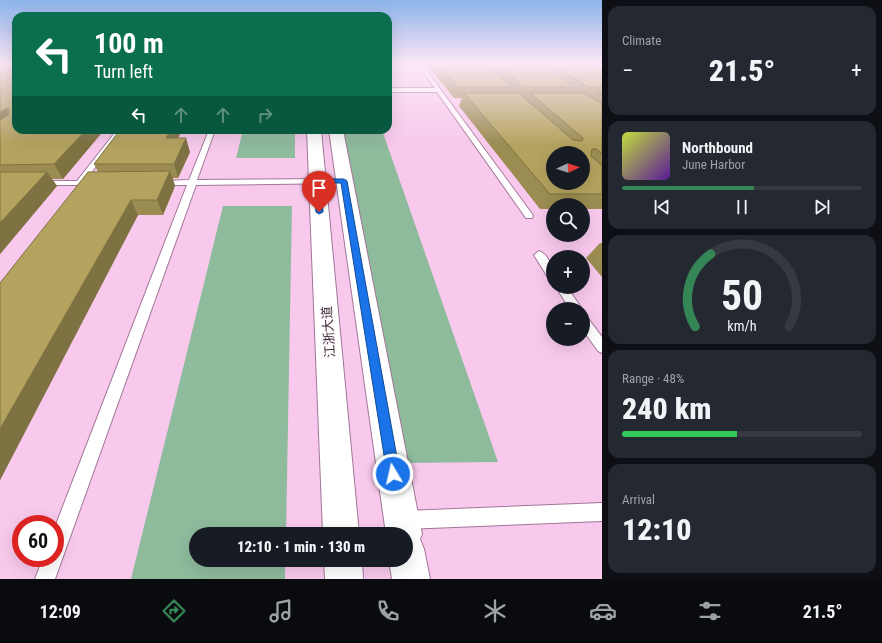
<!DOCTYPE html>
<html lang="en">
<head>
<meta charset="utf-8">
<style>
  :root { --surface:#171b24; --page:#242831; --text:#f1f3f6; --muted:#9ea1a6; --line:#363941; --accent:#358657 }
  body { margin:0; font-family:"Roboto Condensed","Noto Sans SC",sans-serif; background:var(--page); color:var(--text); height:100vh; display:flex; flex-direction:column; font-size:15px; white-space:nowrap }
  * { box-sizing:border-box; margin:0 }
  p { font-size:13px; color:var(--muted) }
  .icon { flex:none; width:22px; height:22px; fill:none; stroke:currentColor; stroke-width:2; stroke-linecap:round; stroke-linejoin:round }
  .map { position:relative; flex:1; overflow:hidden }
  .side { display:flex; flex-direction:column; gap:6px; padding:6px; background:#0d0f14; width:280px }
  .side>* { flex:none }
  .hud { position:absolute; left:12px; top:12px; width:380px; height:122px; border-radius:12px; box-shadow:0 4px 16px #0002; background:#0b6e4f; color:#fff; overflow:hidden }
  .needle { width:26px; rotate:86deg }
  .controls { position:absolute; left:546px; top:146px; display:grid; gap:8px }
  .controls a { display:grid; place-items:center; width:44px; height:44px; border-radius:50%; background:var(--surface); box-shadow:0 4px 16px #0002; font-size:20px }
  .speed { position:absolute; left:12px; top:515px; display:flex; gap:8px; font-size:20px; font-weight:700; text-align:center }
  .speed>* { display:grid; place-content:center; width:52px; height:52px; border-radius:50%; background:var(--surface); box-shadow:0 4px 16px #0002; line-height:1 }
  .speed .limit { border:6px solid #d22; background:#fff; color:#111 }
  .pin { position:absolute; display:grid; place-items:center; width:34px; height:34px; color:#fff; margin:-41px -17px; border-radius:50% 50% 50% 0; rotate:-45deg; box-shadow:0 0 4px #0007 }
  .pin .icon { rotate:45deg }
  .me { position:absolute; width:44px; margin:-22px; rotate:351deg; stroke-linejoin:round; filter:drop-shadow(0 0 3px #0008) }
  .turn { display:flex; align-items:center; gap:14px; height:84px; padding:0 16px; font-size:18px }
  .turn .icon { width:52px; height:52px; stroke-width:2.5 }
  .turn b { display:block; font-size:28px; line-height:34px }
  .lanes { display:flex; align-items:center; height:38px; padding:0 16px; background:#0003; justify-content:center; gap:20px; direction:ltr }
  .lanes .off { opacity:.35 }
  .big { font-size:30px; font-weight:800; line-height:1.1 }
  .side .card { flex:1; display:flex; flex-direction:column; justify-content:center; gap:6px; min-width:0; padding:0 14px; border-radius:12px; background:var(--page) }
  .side .dial { align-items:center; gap:0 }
  .dial svg { height:104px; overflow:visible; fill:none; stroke:var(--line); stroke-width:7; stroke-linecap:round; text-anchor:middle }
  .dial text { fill:var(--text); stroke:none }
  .song { display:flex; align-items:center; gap:12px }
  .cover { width:48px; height:48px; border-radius:6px; background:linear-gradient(135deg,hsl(70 70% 55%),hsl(270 70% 35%)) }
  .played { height:4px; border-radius:2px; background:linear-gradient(90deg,var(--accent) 55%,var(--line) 55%) }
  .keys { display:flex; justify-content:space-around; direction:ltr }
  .heat { display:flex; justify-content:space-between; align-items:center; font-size:22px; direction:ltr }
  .charge { height:6px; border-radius:3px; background:linear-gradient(90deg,#34c759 48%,var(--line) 0) }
  .trip { position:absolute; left:189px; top:527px; width:224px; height:40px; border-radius:20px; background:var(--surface); box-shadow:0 4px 16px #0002; font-weight:800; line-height:40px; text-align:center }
  .tabs { display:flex; height:64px; justify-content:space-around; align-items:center; background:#090b0e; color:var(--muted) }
  .tabs .icon { width:28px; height:28px }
  .tabs .on { color:var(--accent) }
  .tabs b { font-size:18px; color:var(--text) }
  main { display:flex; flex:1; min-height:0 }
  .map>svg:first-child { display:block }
  .green { fill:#8fbb9d }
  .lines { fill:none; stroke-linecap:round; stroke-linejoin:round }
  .lane-casing { stroke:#a17697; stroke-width:2 }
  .primary-casing { stroke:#a17697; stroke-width:2 }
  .lane { fill:#fff; fill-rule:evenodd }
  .primary { fill:#fff; fill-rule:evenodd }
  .wall { fill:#9b8c52 }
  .shaded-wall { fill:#7e7242 }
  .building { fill:#b4a35f; stroke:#7e7242; fill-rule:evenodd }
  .route { fill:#1a73e8; stroke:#114b97 }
  .labels { text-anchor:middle; stroke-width:3; stroke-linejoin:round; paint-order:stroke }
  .street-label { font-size:13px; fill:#402d3b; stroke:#fef9fc }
</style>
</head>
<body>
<main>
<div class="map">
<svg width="602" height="579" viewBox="0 0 602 579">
  <rect width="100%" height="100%" fill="#f8c9ec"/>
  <g class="green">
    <path d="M 243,130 L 295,130 L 295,158 L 236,158 Z"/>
    <path d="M 343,130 L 382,130 L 498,462 L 404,463 Z"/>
    <path d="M 223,206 L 292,206 L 286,534 L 196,534 L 196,560 L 285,560 L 285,579 L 131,579 Z"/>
  </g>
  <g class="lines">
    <g class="lane-casing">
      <g id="lane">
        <path d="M 417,63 L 421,63 L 532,214 L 533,216 L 532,218 L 526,218 L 437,92 L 388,92 L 388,88 L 435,88 Z"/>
        <path d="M 117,130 L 123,130 L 85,181 L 97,181 L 97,185 L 41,185 L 37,183 L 41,181 L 77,181 Z"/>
        <path d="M 209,130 L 215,130 L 197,180 L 344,179 L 348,181 L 344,183 L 196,185 L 55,579 L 35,579 L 43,558 L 55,558 L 55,527 L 187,185 L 159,185 L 155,183 L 159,181 L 189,180 Z"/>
        <path d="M 539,251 C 550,255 553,270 553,280 L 549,279 L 534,255 Z"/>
        <path d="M 556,287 L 567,287 L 582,309 L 570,309 Z"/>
        <path d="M 583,315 L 587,317 L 602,337 L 602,353 L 598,351 L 583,330 Z"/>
        <path d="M 602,503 L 602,521 L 405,529 L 399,526 L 396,520 L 399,514 L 405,511 Z"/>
      </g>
    </g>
    <g class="primary-casing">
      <g id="primary">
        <path d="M 307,130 L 321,130 L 359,534 L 323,534 Z"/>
        <path d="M 329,130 L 343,130 L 422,534 L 420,539 L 424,549 L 430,579 L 392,579 L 389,560 L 406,560 L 406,534 L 386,534 Z"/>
        <path d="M 324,560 L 362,560 L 363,579 L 325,579 Z"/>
      </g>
    </g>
    <use href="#lane" class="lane"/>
    <use href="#primary" class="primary"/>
  </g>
  <g class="wall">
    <path d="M 0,63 L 104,130 L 63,179 L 52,179 L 57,186 L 0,254 Z"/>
    <path d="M 426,63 L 592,63 L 602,69 L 602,209 L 583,209 L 583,205 L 553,205 L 553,209 L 540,209 L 459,106 L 462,98 L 454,98 Z"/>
    <path d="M 120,130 L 182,130 L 178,138 L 190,152 L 178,178 L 173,178 L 175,186 L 163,215 L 138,215 L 0,480 L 0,283 L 98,172 L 94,164 Z"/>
    <path d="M 600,243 L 602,243 L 602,277 L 586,258 Z"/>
  </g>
  <g class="shaded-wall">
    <path d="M 7,108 L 15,121 L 0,132 L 0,112 Z"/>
    <path d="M 86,130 L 104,130 L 63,179 L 54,164 Z"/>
    <path d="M 171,130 L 182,130 L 171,152 L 166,138 Z"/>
    <path d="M 186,138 L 190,152 L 178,178 L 174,164 Z"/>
    <path d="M 170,171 L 175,186 L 163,215 L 157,200 Z"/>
    <path d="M 47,172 L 57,186 L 0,254 L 0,223 Z"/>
    <path d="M 131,200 L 138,215 L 0,480 L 0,429 Z"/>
  </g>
  <g class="building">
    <path d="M 0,63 L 16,63 L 16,130 L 86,130 L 54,164 L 0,165 L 0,120 L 8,115 L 9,108 L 7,108 L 0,112 Z"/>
    <path d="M 438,63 L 485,63 L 512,87 L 458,87 Z"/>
    <path d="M 496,63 L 541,63 L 575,87 L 523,87 Z"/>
    <path d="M 551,63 L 592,63 L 602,69 L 602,87 L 588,87 Z"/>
    <path d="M 464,93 L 519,93 L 573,140 L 582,141 L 583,138 L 530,93 L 584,93 L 602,104 L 602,154 L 597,149 L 592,149 L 591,156 L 602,166 L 602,194 L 550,194 ZM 553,153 L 583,153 L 583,183 L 553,183 Z"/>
    <path d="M 597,93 L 602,93 L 602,96 Z"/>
    <path d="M 120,130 L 171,130 L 166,138 L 186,138 L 174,164 L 94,164 Z"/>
    <path d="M 170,171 L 157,200 L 131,200 L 0,429 L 0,283 L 88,172 Z"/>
    <path d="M 0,172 L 47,172 L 0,223 Z"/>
  </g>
  <linearGradient id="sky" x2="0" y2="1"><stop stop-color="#8db3eb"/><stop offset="0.44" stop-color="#fce7f6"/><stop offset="1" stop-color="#fce7f6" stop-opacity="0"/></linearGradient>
  <rect width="602" height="144" fill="url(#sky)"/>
  <path class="route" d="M 317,179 L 344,179 L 347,181 L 400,474 L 398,478 L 393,480 L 389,478 L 387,474 L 341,183 L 321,183 L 323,212 L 319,214 L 316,212 L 314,181 Z"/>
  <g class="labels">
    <g class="street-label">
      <text transform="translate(328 332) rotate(-94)" y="5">江浙大道</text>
    </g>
  </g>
</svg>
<div class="controls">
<a><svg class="needle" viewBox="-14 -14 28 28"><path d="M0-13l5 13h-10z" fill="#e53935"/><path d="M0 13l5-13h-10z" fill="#9ea1a6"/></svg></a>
<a><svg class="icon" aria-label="search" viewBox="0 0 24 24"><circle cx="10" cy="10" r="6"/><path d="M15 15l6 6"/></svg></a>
<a>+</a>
<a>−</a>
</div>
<div class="speed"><div class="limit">60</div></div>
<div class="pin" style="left:319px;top:212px;background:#d93025"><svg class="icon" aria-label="arrive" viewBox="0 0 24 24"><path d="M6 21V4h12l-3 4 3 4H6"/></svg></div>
<svg class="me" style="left:393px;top:474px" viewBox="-20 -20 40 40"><circle r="17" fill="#1a73e8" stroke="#fff" stroke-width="3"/><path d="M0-11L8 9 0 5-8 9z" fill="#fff"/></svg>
<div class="trip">12:10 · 1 min · 130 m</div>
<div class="hud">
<div class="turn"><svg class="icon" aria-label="left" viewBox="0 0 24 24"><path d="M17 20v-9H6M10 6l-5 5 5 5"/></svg><div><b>100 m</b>Turn left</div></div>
<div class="lanes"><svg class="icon" aria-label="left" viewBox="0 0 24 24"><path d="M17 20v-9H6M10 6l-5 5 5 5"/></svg><svg class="icon off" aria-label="ahead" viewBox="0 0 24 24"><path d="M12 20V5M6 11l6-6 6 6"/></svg><svg class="icon off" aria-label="ahead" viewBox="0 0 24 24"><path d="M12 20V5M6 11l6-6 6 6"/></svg><svg class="icon off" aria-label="right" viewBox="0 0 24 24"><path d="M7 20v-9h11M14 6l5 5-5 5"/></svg></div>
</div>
</div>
<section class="side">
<div class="card"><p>Climate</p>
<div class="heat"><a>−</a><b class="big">21.5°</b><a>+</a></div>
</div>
<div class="card">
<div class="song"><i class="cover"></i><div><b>Northbound</b><p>June Harbor</p></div></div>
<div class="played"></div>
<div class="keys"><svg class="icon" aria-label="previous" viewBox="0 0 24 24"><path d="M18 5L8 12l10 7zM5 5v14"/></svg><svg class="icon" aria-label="pause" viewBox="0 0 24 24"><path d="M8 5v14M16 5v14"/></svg><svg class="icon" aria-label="next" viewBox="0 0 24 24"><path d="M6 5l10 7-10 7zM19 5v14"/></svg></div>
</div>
<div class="card dial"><svg viewBox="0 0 100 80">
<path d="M14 69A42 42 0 1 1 86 69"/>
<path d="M14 69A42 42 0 0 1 26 13" stroke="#358657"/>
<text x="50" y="56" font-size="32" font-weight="700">50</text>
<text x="50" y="72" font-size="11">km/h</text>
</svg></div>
<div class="card"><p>Range · 48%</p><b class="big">240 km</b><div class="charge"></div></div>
<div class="card"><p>Arrival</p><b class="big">12:10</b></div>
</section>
</main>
<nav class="tabs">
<b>12:09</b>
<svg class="icon on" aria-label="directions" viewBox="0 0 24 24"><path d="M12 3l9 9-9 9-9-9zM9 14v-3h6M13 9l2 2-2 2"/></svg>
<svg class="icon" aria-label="music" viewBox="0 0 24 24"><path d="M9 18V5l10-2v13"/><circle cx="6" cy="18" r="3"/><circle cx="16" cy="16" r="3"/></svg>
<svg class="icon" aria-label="phone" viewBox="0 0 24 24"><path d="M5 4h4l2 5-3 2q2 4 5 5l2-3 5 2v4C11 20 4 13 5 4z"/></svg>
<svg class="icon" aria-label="climate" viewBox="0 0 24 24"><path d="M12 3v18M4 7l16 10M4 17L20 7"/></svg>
<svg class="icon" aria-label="car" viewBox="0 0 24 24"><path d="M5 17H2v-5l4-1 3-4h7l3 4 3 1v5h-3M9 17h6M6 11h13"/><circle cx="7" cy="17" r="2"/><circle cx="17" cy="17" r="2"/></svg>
<svg class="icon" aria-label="filters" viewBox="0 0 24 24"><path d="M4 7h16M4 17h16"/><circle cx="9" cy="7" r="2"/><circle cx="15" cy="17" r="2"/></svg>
<b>21.5°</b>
</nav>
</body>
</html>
